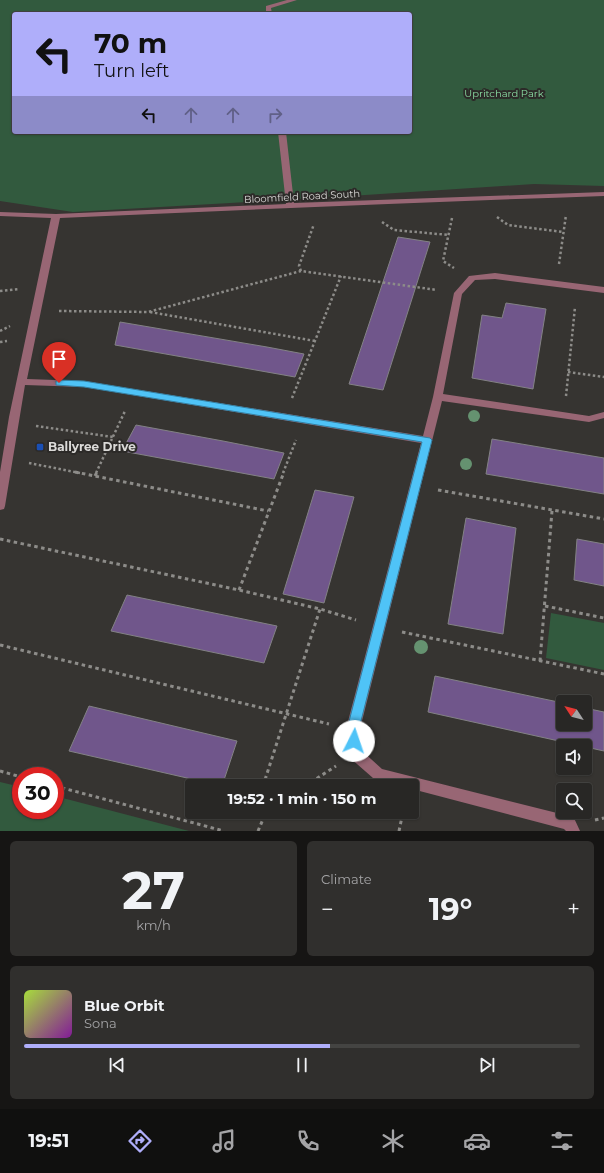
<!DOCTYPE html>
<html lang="en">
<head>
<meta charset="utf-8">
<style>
  :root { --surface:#282725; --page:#302f2d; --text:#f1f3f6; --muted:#a5a5a7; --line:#444442; --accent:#afaefa }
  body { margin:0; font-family:Montserrat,sans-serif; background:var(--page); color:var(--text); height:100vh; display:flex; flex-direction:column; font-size:15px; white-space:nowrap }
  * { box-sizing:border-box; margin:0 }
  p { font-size:13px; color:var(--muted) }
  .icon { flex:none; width:22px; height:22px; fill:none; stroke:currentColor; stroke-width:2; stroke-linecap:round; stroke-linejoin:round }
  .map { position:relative; height:831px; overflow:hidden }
  .drawer { display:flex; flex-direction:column; gap:10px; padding:10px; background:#161514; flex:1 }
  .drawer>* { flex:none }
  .guide { position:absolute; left:12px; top:12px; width:400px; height:122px; border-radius:4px; box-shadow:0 1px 3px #0004,0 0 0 1px var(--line); background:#afaefa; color:#111; overflow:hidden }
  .needle { width:26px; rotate:306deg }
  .controls { position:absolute; left:556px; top:695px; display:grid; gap:8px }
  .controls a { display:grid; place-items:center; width:36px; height:36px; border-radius:4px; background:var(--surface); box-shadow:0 1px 3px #0004,0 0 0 1px var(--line); font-size:20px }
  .speed { position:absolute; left:12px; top:767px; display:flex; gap:8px; font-size:20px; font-weight:700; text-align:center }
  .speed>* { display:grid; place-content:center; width:52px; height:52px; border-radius:50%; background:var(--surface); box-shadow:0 1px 3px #0004,0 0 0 1px var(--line); line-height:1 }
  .speed .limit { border:6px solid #d22; background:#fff; color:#111 }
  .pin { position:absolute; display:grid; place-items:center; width:34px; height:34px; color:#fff; margin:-41px -17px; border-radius:50% 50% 50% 0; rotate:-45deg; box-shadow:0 0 4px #0007 }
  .pin .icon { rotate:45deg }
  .me { position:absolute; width:44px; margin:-22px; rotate:4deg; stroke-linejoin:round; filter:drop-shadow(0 0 3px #0008) }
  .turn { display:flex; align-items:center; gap:14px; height:84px; padding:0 16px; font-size:18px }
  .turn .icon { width:52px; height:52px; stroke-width:2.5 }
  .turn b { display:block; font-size:28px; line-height:34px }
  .lanes { display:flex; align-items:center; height:38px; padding:0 16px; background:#0003; justify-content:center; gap:20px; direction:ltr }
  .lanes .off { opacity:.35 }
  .big { font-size:30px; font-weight:700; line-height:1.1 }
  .drawer .tile { flex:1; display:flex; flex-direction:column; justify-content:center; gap:6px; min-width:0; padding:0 14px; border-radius:6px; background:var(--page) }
  .drawer .dial { align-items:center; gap:0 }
  .dial b { font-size:52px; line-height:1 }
  .song { display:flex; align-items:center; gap:12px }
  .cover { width:48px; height:48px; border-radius:6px; background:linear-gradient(135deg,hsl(80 70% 55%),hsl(290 70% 35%)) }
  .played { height:4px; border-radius:2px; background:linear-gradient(90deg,var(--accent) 55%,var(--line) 55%) }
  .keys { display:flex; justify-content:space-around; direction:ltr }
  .heat { display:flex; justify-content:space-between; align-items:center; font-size:22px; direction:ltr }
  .drawer .tiles { flex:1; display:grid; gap:10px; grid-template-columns:1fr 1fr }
  .tile:last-child { grid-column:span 2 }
  .trip { position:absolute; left:185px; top:779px; width:234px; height:40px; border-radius:4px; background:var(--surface); box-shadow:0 1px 3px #0004,0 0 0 1px var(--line); font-weight:700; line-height:40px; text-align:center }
  .dock { display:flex; height:64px; justify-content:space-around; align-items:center; background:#10100f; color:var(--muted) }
  .dock .icon { width:28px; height:28px }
  .dock .on { color:var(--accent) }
  .dock b { font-size:18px; color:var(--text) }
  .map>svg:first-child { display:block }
  .green { fill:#325a3e; fill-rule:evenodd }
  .building { fill:#70568b; stroke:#838285 }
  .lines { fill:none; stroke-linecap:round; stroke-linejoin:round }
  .path-far1 { stroke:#8d8c89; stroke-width:2.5; stroke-dasharray:2.5 2.5; stroke-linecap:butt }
  .path { stroke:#8d8c89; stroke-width:3; stroke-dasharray:3.5 3.5; stroke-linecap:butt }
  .minor { fill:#986674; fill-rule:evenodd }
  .tree { fill:#659270 }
  .route { fill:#4fc3f7; stroke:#337fa1 }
  .transit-dot { fill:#1a4fb4; stroke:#2c2a28; stroke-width:1.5 }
  .labels { text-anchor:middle; stroke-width:4; stroke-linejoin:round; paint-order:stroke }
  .far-park-label { font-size:10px; fill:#8bdfa4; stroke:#2c2a28 }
  .far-street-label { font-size:10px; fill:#dbdad8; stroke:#2c2a28 }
  .poi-label { font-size:12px; font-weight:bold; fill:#dbdad8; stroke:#2c2a28; text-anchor:start }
</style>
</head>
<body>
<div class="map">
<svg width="604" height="831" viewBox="0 0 604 831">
  <rect width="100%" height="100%" fill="#363431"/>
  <g class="green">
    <path d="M 0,0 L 604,0 L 604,186 L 534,184 L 350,196 L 73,212 L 0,201 ZM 14,14 L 410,14 L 410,132 L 14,132 Z"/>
    <path d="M 551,613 L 604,623 L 604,670 L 546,658 Z"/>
    <path d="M 0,782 L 21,787 L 21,810 L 55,810 L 55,796 L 189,831 L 0,831 Z"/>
  </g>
  <g class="building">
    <path d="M 398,237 L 430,242 L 383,390 L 349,384 Z"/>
    <path d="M 506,303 L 546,309 L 533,389 L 472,378 L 482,315 L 502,318 Z"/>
    <path d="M 120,322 L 267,347 L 304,354 L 295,377 L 115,345 Z"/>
    <path d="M 136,425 L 223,441 L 284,453 L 274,479 L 122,451 Z"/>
    <path d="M 492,439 L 604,458 L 604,494 L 486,474 Z"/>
    <path d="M 315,490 L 354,497 L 324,603 L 283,594 Z"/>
    <path d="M 466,518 L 516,528 L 503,634 L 448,624 Z"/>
    <path d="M 577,539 L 604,544 L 604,586 L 574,580 Z"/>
    <path d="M 127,595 L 277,626 L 264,663 L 111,631 Z"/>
    <path d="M 435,676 L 563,703 L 563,724 L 585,724 L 585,708 L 604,712 L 604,751 L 428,712 Z"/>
    <path d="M 89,706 L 237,741 L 222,786 L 69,751 Z"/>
  </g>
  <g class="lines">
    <g class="path-far1">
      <path d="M 497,217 L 508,225 L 563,232"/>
      <path d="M 452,218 L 443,261 L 454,268"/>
      <path d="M 382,222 L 394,230 L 449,235"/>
      <path d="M 559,264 L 566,215"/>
      <path d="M 301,271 L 299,266 L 314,224"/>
      <path d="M 0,291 L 19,289"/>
      <path d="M 59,311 L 148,312 L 301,271 L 437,290"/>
      <path d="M 150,312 L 315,341"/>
      <path d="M 0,331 L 10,326"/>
      <path d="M 0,342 L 7,341"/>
      <path d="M 568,372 L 604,377"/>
      <path d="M 566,396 L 575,307"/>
      <path d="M 292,398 L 341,276"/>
      <path d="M 36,426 L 113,437"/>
      <path d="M 29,463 L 80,473"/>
      <path d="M 96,473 L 125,411"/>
      <path d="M 283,473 L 296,440"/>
    </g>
    <g class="path">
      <path d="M 75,472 L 268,511"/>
      <path d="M 95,476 L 97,472"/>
      <path d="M 438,490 L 604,519"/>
      <path d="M 0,539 L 239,590 L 320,609 L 356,620"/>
      <path d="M 239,590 L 284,472"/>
      <path d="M 545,606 L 604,618"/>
      <path d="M 402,632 L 604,674"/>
      <path d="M 0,645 L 329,724"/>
      <path d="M 540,661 L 552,511"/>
      <path d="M 0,771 L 21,777"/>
      <path d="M 55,786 L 224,831"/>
      <path d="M 263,786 L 320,609"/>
      <path d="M 305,786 L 336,766"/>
      <path d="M 595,820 L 604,818"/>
      <path d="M 258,831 L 266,812"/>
      <path d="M 399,831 L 403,812"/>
    </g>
    <g class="minor">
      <path d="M 287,0 L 297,0 L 271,8 L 272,14 L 266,14 L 266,6 Z"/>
      <path d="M 278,132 L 286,132 L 294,203 L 604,192 L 604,196 C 422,202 242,210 60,218 L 27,379 L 84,381 L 423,436 L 433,397 L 454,293 L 469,276 L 495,273 L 604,287 L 604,293 L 495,279 L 475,280 L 462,294 L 443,394 L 589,416 L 604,412 L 604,418 L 589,422 L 442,401 L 360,729 L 361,750 L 382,769 L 569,816 L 574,818 L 580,831 L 566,831 L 564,829 L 412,789 L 412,786 C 399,786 386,783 373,778 L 349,757 L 347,753 L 346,729 L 421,443 L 84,387 L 25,385 L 5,506 L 4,509 L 0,510 L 0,472 L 9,417 L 51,218 L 0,216 L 0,212 L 56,214 L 286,204 Z"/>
    </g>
  </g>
  <g class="tree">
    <circle cx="474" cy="416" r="6"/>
    <circle cx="466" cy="464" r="6"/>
    <circle cx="421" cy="647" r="7"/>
  </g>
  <path class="route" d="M 59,380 L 84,381 L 430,438 L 432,440 L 359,729 L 360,741 L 358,745 L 354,747 L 350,745 L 347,729 L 422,442 L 84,387 L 56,385 L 56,381 Z"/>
  <rect class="transit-dot" x="36" y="443" width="8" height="8" rx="2"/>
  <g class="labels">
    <g class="far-park-label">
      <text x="504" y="97">Upritchard Park</text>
    </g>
    <g class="far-street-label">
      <text transform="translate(302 196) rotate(-3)" y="4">Bloomfield Road South</text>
    </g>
    <g class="poi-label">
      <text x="48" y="451">Ballyree Drive</text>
    </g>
  </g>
</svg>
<div class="controls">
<a><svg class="needle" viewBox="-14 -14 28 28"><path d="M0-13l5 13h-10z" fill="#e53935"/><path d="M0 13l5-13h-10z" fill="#a5a5a7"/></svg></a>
<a><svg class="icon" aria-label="sound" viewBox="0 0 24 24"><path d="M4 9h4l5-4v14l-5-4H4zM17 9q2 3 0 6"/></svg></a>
<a><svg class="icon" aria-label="search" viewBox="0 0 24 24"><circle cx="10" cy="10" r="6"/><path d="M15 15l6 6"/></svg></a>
</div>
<div class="speed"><div class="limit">30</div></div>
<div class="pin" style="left:59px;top:383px;background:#d93025"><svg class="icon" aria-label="arrive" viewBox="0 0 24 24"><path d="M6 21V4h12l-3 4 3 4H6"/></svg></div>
<svg class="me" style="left:354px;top:741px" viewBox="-20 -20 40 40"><circle r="19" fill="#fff"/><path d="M0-13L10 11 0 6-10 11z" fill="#4fc3f7"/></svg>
<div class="trip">19:52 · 1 min · 150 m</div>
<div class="guide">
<div class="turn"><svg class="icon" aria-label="left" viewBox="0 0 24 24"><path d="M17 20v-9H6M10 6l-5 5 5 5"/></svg><div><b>70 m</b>Turn left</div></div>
<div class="lanes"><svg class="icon" aria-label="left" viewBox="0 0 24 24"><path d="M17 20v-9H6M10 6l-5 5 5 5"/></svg><svg class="icon off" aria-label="ahead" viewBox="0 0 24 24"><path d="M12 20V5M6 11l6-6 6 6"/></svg><svg class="icon off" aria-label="ahead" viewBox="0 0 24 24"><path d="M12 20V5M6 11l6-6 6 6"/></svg><svg class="icon off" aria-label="right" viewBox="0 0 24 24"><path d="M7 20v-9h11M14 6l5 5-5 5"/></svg></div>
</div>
</div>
<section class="drawer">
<div class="tiles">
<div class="tile dial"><b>27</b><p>km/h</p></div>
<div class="tile"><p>Climate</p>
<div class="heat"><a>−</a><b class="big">19°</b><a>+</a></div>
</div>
<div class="tile">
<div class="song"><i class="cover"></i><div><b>Blue Orbit</b><p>Sona</p></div></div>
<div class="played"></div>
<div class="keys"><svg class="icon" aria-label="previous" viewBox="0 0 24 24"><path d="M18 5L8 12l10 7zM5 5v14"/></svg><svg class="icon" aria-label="pause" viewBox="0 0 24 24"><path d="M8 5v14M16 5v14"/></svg><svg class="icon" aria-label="next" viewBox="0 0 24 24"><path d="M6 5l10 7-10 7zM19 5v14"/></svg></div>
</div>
</div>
</section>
<nav class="dock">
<b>19:51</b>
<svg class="icon on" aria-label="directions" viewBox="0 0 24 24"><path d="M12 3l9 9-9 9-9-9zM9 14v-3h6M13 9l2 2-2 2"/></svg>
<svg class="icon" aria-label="music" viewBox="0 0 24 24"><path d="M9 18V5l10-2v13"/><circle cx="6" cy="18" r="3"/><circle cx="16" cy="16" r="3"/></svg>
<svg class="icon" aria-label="phone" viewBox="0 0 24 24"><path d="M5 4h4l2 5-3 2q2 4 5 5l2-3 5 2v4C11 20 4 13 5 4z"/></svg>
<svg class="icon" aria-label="climate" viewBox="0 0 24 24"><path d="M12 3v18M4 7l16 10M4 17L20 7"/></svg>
<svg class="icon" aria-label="car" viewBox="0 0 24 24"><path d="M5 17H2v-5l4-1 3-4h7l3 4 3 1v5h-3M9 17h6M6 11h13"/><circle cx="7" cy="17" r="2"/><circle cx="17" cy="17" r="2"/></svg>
<svg class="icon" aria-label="filters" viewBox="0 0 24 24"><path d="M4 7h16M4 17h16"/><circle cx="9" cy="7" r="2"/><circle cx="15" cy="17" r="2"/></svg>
</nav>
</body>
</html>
